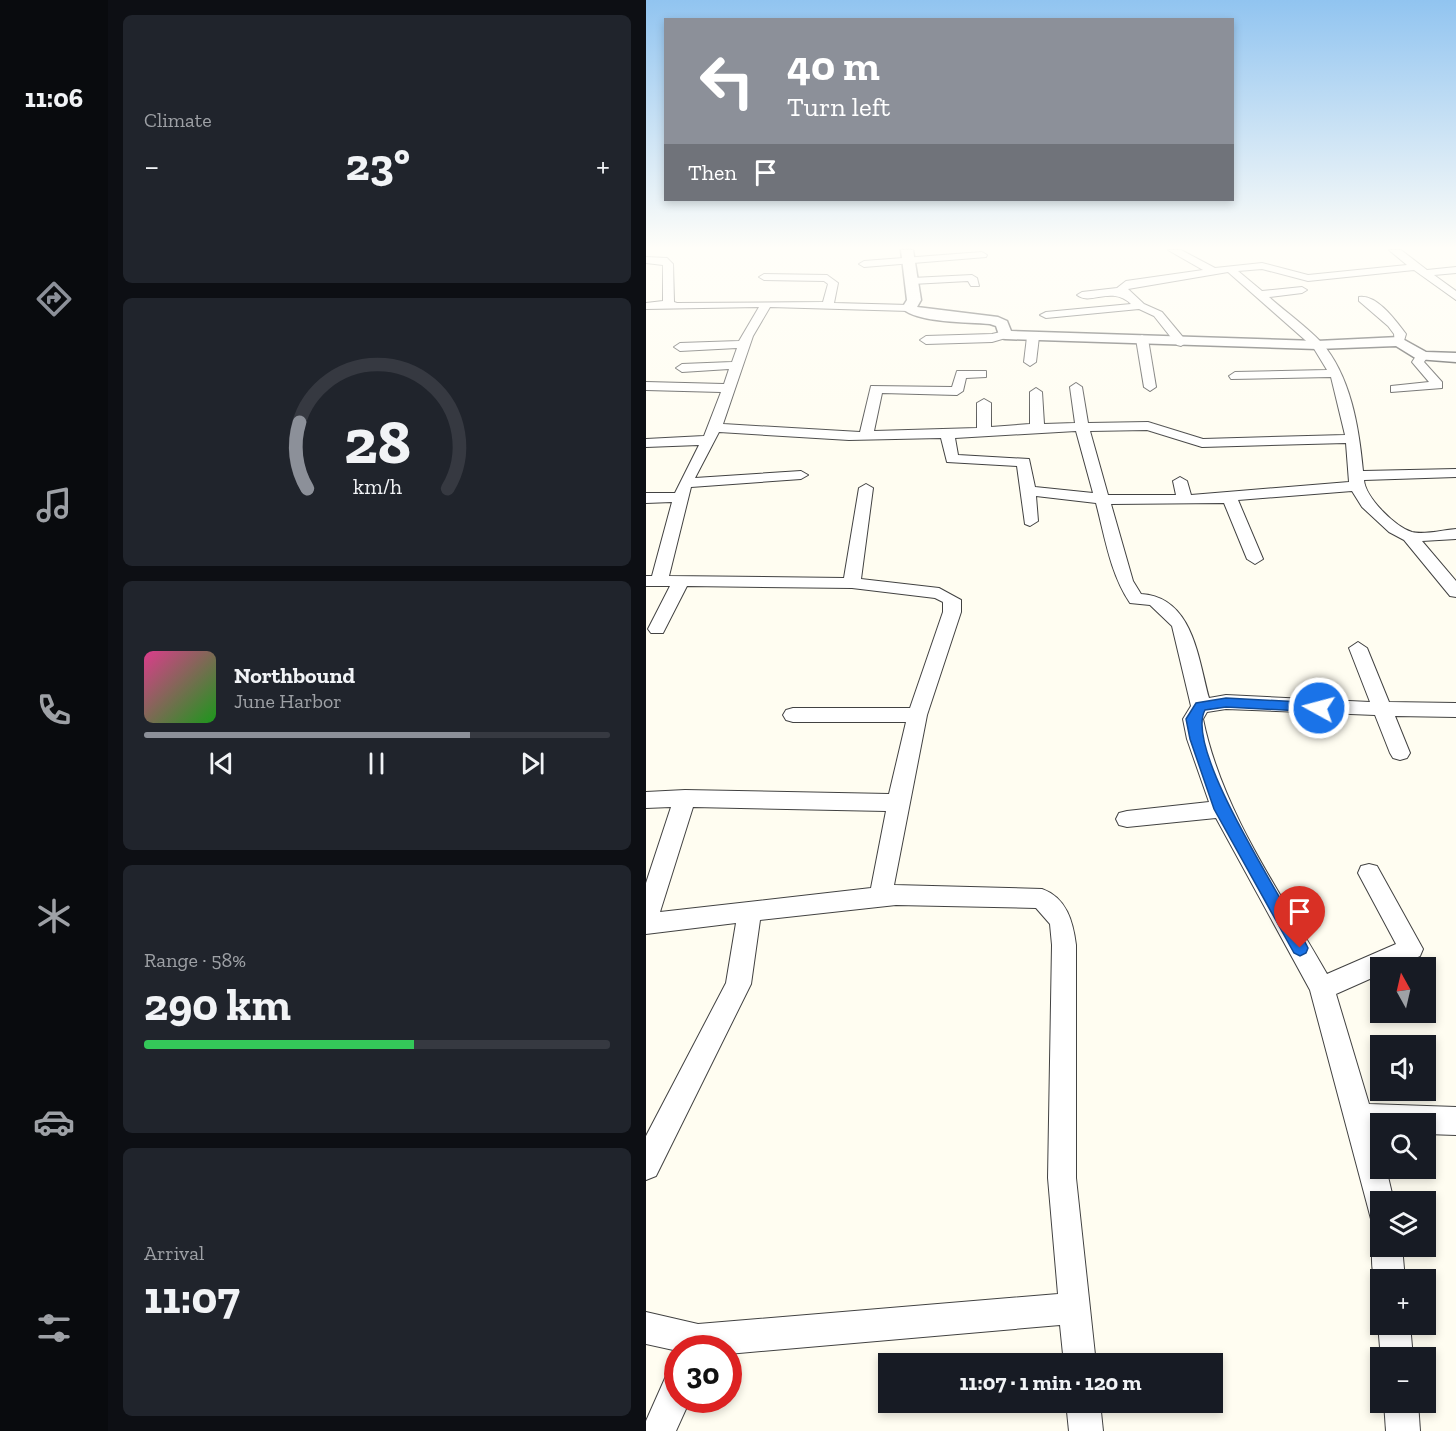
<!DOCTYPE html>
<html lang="en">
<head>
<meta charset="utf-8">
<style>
  :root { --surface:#171b24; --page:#20242c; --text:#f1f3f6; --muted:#9ea1a6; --line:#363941; --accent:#8c9099 }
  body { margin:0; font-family:"Zilla Slab",serif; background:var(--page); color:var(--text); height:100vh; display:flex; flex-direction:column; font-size:22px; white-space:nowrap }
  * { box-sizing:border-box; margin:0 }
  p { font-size:20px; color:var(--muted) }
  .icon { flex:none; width:33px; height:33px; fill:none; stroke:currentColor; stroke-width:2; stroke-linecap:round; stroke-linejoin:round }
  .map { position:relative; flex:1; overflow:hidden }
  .panel { display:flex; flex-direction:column; gap:15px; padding:15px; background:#0d0f14; width:538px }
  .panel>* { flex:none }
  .guide { position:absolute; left:18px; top:18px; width:570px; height:183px; border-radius:0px; box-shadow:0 3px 9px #0003; background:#8c9099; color:#fff; overflow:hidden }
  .needle { width:39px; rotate:352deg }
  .fabs { position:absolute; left:724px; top:957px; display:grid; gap:12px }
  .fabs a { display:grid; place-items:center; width:66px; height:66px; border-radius:0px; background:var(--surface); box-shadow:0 3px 9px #0003; font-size:30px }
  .speed { position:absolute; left:18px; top:1335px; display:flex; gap:12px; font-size:30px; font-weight:700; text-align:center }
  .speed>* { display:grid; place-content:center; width:78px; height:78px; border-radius:50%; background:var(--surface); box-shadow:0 3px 9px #0003; line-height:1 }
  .speed .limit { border:9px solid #d22; background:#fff; color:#111 }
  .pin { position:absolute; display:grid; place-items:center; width:51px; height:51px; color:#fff; margin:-62px -26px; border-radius:50% 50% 50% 0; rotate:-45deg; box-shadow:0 0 6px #0007 }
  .pin .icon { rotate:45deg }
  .me { position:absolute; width:66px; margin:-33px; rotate:277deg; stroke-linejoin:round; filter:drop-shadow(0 0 4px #0008) }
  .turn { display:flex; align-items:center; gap:21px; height:126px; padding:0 24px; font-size:27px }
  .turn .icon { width:78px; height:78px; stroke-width:2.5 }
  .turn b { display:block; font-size:42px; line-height:51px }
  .then { display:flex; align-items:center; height:57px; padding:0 24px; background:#0003; gap:12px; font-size:22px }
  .big { font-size:45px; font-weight:800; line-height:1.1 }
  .panel .tile { flex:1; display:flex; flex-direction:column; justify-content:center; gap:9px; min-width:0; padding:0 21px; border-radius:9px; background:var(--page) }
  .panel .dial { align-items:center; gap:0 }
  .dial svg { height:156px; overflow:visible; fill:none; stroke:var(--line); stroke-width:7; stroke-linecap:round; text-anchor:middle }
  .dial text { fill:var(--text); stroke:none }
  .song { display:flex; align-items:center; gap:18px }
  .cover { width:72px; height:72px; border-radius:9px; background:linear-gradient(135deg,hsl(330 70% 55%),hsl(120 70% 35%)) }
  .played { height:6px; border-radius:3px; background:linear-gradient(90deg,var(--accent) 70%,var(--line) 70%) }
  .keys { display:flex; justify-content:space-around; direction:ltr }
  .heat { display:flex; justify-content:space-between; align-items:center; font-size:33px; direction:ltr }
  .charge { height:9px; border-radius:4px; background:linear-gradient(90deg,#34c759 58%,var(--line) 0) }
  .trip { position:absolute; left:232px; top:1353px; width:345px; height:60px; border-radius:0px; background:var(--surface); box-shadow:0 3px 9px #0003; font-weight:800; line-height:60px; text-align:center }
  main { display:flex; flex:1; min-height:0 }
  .tabs { display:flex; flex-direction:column; width:108px; justify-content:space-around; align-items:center; background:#090b0e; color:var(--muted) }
  .tabs .icon { width:42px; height:42px }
  .tabs .selected { color:var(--accent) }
  .tabs b { font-size:27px; color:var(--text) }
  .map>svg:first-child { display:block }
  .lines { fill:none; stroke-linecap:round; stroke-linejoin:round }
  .minor-casing { stroke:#424242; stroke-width:2 }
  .tertiary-casing { stroke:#424242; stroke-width:3 }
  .minor { fill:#fff; fill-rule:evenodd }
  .tertiary { fill:#fff; fill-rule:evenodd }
  .route { fill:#1a73e8; stroke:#114b97; stroke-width:1.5 }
</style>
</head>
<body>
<main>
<nav class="tabs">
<b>11:06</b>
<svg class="icon selected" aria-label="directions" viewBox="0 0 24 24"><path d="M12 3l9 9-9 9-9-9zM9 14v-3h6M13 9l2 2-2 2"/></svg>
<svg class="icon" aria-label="music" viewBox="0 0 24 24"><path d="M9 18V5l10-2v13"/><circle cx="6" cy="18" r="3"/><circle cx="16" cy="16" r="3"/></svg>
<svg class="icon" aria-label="phone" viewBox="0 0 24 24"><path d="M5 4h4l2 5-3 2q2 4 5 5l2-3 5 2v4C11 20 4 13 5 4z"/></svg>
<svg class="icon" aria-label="climate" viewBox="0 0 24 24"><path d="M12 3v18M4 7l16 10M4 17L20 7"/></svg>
<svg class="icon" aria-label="car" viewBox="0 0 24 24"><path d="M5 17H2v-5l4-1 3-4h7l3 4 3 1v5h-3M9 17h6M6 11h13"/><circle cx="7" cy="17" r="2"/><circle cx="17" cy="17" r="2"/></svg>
<svg class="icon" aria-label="filters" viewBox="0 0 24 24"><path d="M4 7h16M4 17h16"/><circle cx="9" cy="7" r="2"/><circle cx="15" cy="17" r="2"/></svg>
</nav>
<section class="panel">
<div class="tile"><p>Climate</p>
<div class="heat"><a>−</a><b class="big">23°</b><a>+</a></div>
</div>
<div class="tile dial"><svg viewBox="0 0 100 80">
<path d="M14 69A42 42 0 1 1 86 69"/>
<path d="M14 69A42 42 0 0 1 10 35" stroke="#8c9099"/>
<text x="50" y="56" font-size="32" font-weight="700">28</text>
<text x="50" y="72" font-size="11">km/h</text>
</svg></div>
<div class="tile">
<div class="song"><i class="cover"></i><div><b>Northbound</b><p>June Harbor</p></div></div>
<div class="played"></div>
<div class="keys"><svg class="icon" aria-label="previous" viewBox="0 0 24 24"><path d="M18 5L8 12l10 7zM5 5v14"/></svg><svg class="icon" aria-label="pause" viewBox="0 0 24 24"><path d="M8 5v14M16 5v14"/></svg><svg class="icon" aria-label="next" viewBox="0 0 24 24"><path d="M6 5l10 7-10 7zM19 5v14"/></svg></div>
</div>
<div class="tile"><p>Range · 58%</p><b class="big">290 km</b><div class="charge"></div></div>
<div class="tile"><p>Arrival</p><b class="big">11:07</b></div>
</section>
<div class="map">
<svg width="810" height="1431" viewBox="0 0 810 1431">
  <rect width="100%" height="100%" fill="#fffdf1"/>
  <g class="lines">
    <g class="minor-casing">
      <g id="minor">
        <path d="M 522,250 L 535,250 L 569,268 L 616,263 L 662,275 L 761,265 L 743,250 L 755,250 L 781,270 L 810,267 L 810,273 L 788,275 L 810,291 L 810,300 L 768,270 L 662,281 L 616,269 L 592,271 L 616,291 L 656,287 L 661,290 L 656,293 L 623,297 C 640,312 660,326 675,342 C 705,376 713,428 717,471 L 810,469 L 810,477 L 718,480 C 719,497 749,527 766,532 C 778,535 797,530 810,529 L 810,539 L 776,541 L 810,581 L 810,597 L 804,596 L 758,540 L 743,532 L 716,507 L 706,491 L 592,500 L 617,559 L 609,564 L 601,559 L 578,503 L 465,504 L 487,581 L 495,594 C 547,597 552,658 563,698 L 580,695 L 724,702 L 703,648 L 712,642 L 721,648 L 743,702 L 810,703 L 810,717 L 749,716 L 764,753 L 761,758 L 754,760 L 747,758 L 744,753 L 729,715 L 580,709 L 561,712 L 557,719 C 576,812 635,893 681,974 L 750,944 L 712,873 L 715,866 L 723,864 L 731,866 L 777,949 L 774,956 L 749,968 L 735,968 L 735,974 L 690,994 L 723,1104 L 810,1107 L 810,1135 L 780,1134 L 780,1124 L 735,1124 L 735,1132 L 730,1131 L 735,1150 L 735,1168 L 740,1168 L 748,1202 L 735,1202 L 735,1224 L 725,1219 L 664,990 L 570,818 L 481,827 L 473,825 L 470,819 L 473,813 L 481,811 L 563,802 L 541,739 L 537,719 L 545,706 L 526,626 L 504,605 L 484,603 C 464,573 459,537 450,503 L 390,496 L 392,521 L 384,526 L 379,524 L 371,466 L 301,462 L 295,438 L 203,440 L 73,432 L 49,478 L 155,471 L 162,475 L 155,479 L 45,487 L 23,576 L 198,578 L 213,488 L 220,484 L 227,488 L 215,579 L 293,588 L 315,600 L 315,612 L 281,715 L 248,885 L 396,889 C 421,898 427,922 430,945 L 430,1178 L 450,1364 L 418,1364 L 414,1325 L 82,1354 L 82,1348 L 32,1348 L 32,1351 L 0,1344 L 0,1312 L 52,1324 L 412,1294 L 402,1178 L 406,945 L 404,924 L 390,908 L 250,905 L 114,920 L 105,984 L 10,1176 L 0,1180 L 0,1136 L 80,983 L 90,923 L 0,934 L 0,883 L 25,807 L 0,808 L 0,792 L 39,790 L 243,794 L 260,722 L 147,722 L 140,720 L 137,715 L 140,710 L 147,708 L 264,708 L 297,612 L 297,602 L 289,598 L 206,588 L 41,586 L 17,633 L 5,633 L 2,629 L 24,586 L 0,586 L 0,576 L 6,576 L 26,502 L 0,503 L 0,493 L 29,493 L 53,445 L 0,447 L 0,439 L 58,436 L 75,392 L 0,390 L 0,382 L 78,384 L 83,369 L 36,372 L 30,368 L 36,364 L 86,362 L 91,348 L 34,351 L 28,347 L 34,343 L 93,341 L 113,307 L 0,309 L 0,303 L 17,301 L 17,265 L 0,263 L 0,257 L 21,258 L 27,264 L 28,302 L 31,303 L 177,302 L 182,284 L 178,281 L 118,280 L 113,277 L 118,274 L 181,275 L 192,283 L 188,303 L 263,305 L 269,308 L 263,311 L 124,307 L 107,336 L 77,424 L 214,432 L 225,386 L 306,387 L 311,371 L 340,371 L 340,377 L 320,378 L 317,391 L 311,395 L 236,393 L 228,431 L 331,428 L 331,403 L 338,399 L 345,403 L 345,427 L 384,424 L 384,392 L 390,388 L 396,392 L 398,424 L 429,423 L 424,387 L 430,383 L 436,387 L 442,423 L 502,422 L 557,439 L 699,435 L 685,377 L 585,379 L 583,376 L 589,372 L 681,370 L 667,347 L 582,272 L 482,289 L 498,304 L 516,312 L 541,342 L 535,346 L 531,345 L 508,316 L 493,309 L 400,318 L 394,315 L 400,312 L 485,304 C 465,285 445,306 431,295 L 436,292 L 471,288 L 480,281 L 557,270 ZM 501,430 L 556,447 L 700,443 L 703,482 L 545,495 L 541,481 L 534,477 L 527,481 L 530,495 L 462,495 L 444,431 ZM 430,431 L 447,493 L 389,487 L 383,459 L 312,455 L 309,438 ZM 47,807 L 240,811 L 225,888 L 14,912 Z"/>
        <path d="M 336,252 L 341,255 L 340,257 L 218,267 L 213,264 L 218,261 Z"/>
        <path d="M 326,275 L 331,278 L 333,286 L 325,286 L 322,281 L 266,284 L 261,281 L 266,278 Z"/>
        <path d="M 713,297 C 731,294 750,321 760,334 L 757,344 L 749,344 L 748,334 L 742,326 L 713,301 Z"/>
        <path d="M 359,331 L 365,335 L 363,337 L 346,342 L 280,344 L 274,340 L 280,336 L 346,334 Z"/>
        <path d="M 387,333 L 393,337 L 390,362 L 384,366 L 378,362 L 381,337 Z"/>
        <path d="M 496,335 L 502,339 L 510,387 L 504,391 L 498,387 L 490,339 Z"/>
        <path d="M 776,352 L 782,356 L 778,362 L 796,382 L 796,388 L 745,392 L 745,386 L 783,382 L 766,362 L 772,353 Z"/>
        <path d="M 735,1233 L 735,1246 L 756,1246 L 759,1280 L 735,1280 L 735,1292 C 724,1279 724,1250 730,1235 Z"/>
        <path d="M 735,1317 L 735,1324 L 764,1324 L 767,1358 L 735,1359 L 732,1324 Z"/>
        <path d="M 32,1372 L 32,1400 L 44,1400 L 30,1431 L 0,1431 L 0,1421 L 20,1376 Z"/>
        <path d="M 420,1402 L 454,1402 L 457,1431 L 423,1431 Z"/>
        <path d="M 738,1402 L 772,1402 L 774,1431 L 740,1431 Z"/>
      </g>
    </g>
    <g class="tertiary-casing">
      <path id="tertiary" d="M 255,250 L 267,250 L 275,300 L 271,307 L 352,317 L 361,321 L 365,331 L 671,341 L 753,337 L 780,352 L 810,353 L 810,362 L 771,359 L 750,346 L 671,349 L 359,339 L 354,338 L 350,326 L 344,324 C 323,322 270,323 256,308 L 261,300 Z"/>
    </g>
    <use href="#minor" class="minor"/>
    <use href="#tertiary" class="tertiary"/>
  </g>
  <linearGradient id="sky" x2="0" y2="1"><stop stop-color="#91c4f0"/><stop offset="0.55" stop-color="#fffef9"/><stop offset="1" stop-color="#fffef9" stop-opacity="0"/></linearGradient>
  <rect width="810" height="451" fill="url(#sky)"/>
  <path class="route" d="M 580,698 L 673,703 L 679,708 L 673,712 L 580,707 L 559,710 C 537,750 642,906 662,948 L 660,953 L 654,956 L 648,953 L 568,809 L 544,739 L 540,719 L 550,703 Z"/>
</svg>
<div class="fabs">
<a><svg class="needle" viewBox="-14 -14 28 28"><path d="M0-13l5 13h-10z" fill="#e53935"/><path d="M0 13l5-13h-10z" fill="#9ea1a6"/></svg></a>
<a><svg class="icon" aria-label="sound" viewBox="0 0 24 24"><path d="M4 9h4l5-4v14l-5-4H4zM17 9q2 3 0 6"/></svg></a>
<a><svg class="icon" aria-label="search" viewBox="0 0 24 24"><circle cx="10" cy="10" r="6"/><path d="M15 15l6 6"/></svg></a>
<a><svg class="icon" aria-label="layers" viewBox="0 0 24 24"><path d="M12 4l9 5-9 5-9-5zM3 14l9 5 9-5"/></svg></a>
<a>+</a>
<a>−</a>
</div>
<div class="speed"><div class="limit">30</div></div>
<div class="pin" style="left:654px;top:948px;background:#d93025"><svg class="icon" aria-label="arrive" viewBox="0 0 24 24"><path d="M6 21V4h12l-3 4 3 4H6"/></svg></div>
<svg class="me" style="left:673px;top:708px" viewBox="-20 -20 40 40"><circle r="17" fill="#1a73e8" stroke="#fff" stroke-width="3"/><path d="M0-11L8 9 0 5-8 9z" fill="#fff"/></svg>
<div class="trip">11:07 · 1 min · 120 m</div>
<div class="guide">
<div class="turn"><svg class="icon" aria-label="left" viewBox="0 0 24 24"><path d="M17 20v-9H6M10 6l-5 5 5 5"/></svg><div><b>40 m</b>Turn left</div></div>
<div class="then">Then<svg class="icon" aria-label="arrive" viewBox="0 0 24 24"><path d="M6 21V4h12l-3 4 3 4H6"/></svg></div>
</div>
</div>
</main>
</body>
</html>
